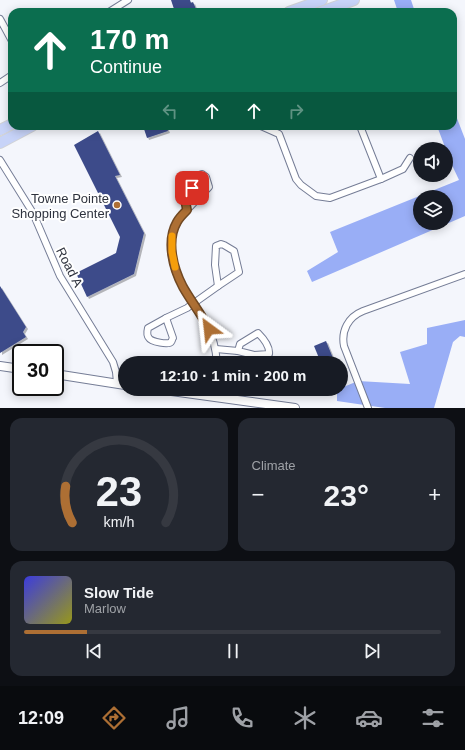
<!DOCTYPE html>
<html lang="en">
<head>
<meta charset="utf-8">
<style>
  :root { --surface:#171b24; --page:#242831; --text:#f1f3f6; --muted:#9ea1a6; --line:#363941; --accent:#ad6f34 }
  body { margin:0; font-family:Helvetica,sans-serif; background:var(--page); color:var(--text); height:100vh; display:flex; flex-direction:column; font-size:15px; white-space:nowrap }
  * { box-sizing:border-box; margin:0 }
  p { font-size:13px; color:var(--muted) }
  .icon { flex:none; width:22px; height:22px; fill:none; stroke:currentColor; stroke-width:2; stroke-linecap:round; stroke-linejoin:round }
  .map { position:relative; height:408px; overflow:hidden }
  .drawer { display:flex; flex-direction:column; gap:10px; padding:10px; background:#0d0f14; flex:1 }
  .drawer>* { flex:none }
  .hud { position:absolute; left:8px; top:8px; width:449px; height:122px; border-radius:12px; box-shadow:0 2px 10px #0003; background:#0b6e4f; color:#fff; overflow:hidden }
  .controls { position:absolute; left:413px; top:142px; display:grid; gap:8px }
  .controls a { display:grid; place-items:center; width:40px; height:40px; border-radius:50%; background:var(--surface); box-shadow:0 2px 10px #0003; font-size:20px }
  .speed { position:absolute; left:12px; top:344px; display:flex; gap:8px; font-size:20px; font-weight:700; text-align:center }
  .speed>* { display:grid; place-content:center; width:52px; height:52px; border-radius:50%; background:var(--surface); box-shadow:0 2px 10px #0003; line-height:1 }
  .speed .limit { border:2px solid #111; border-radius:6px; background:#fff; color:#111 }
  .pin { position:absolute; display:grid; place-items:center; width:34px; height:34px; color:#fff; margin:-17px; border-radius:8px; box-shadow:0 2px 6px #0006 }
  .me { position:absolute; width:44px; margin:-22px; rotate:330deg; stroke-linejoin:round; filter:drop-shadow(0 0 3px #0008) }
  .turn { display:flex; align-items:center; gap:14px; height:84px; padding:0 16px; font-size:18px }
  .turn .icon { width:52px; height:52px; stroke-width:2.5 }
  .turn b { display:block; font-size:28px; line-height:34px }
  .lanes { display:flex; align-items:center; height:38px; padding:0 16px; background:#0003; justify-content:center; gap:20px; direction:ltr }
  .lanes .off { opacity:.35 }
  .big { font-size:30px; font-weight:700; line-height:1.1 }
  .drawer .widget { flex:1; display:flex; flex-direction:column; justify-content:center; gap:6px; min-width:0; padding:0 14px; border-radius:12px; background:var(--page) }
  .drawer .dial { align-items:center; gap:0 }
  .dial svg { height:104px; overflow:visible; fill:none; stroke:var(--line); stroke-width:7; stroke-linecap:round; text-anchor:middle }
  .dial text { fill:var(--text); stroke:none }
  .song { display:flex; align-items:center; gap:12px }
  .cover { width:48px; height:48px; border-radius:6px; background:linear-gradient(135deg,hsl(240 70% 55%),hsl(60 70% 35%)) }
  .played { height:4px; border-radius:2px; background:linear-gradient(90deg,var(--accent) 15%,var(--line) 15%) }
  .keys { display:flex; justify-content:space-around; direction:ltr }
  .heat { display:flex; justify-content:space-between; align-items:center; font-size:22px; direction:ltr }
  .drawer .tiles { flex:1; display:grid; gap:10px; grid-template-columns:1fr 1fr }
  .widget:last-child { grid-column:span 2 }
  .trip { position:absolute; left:118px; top:356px; width:230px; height:40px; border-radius:20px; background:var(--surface); box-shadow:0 2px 10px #0003; font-weight:700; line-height:40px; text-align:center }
  .tab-bar { display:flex; height:64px; justify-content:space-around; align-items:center; background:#090b0e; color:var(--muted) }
  .tab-bar .icon { width:28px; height:28px }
  .tab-bar .selected { color:var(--accent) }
  .tab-bar b { font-size:18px; color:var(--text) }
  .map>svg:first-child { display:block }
  .forest { fill:#99aef6; fill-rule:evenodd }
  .building { fill:#3c4b8a; filter:url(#shadow) }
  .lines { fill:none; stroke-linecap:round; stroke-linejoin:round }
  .minor-casing { stroke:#757d96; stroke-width:8 }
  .tertiary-casing { stroke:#757d96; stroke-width:10 }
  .trunk-casing { stroke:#d1d2d5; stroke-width:12 }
  .minor { stroke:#fff; stroke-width:6 }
  .tertiary { stroke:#fff; stroke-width:8 }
  .trunk { stroke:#c7d3f8; stroke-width:10 }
  .route-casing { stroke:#704822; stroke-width:10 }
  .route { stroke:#ad6f34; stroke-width:7 }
  .slow { stroke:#f59e0b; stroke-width:7 }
  .poi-dot { fill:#ad6f34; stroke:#fff; stroke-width:1.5 }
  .labels { text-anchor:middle; stroke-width:4; stroke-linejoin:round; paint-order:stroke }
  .poi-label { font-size:13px; fill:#2f333e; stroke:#fff; text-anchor:end }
  .street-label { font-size:13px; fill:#2f333e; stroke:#fff }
</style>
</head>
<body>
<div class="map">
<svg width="465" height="408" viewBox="0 0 465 408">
  <defs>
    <filter id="shadow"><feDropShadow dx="2" dy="2" stdDeviation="0" flood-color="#0004"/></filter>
  </defs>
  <rect width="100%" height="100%" fill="#f4f6fc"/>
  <g class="forest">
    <path d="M 394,0 L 411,0 L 415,12 L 398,12 Z"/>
    <path d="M 453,108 L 465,139 L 465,216 L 312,282 L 307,271 L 338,252 L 330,232 L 459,180 L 451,163 L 437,126 L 453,126 ZM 420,197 L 446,197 L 446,223 L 420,223 Z"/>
    <path d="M 465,320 L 465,337 L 460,336 L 453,342 L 434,408 L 385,408 L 337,401 L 337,389 L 341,389 L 341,388 L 358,381 L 410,384 L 400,352 L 427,344 L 427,328 Z"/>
  </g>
  <g class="building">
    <path d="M 171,0 L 190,0 L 191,3 L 193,2 L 196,9 L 194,10 L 195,12 L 175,12 Z"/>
    <path d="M 143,126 L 166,126 L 168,131 L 147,138 Z"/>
    <path d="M 98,131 L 120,175 L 115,176 L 144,233 L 134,274 L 87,297 L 76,273 L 116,253 L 120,237 L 74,145 Z"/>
    <path d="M 0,286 L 26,327 L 23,332 L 26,337 L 0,353 Z"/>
    <path d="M 326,341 L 335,363 L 321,363 L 314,346 Z"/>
  </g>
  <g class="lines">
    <g class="minor-casing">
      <g id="minor">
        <path d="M 109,12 L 128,0"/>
        <path d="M 0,19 L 12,41"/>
        <path d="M 0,83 L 12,75"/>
        <path d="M 261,126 L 279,134 L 296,179 L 301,185 L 316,196 L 330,198 L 381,179 L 403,169 L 410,158"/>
        <path d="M 360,126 L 381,179"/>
        <path d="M 0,160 L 33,213 L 60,276 L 113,362 L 116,372 L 117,383"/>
        <path d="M 202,174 L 206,177 L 209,187 L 187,210 L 185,200 L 199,175 Z"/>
        <path d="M 187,210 C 183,215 178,219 176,225 C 166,244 173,271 184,289 C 192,302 202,314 208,328 C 214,339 216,351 217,363"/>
        <path d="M 221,244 L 224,245 L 234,251 L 239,272 L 218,286 L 215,265 L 216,246 Z"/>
        <path d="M 166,318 L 173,338 C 172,339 172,341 171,342 C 169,345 151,342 149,338 C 147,336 147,332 148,328 Z"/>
        <path d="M 166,318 L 187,308 L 218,286"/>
        <path d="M 258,333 C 263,338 270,346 269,354 L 254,355 L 238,351 L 240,344 Z"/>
        <path d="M 216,349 L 238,351"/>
        <path d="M 214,397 L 215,389"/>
        <path d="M 368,408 L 344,346 C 341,331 348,317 363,311 L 465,274"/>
      </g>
    </g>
    <g class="tertiary-casing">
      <g id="tertiary">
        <path d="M 0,366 L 21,369"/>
        <path d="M 55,374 L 125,385"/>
        <path d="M 157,389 L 295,408"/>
      </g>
    </g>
    <g class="trunk-casing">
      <g id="trunk">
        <path d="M 289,12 L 322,0"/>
        <path d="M 321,12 L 354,0"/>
        <path d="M 0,130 L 12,124"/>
        <path d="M 0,143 L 32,126"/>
      </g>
    </g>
    <use href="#minor" class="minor"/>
    <use href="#tertiary" class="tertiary"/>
    <use href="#trunk" class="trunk"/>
  </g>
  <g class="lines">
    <g class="route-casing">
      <path id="route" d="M 192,188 L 185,200 L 187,210 C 183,214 179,218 177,222 C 166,241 173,268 183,287 C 191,301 201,314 209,329"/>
    </g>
    <use href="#route" class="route"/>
    <path class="slow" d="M 172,236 L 172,252 L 175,267"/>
  </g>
  <circle class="poi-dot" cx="117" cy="205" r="4"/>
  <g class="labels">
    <g class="poi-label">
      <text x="109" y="203">Towne Pointe<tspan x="109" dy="15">Shopping Center</tspan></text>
    </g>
    <g class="street-label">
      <text transform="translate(70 267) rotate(63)" y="5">Road A</text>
    </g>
  </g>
</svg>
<div class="controls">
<a><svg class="icon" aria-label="sound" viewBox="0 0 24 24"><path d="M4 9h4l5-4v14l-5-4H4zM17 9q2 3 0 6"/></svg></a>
<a><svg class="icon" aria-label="layers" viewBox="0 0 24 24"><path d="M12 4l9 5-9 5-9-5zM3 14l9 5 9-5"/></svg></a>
</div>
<div class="speed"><div class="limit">30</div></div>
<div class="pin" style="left:192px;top:188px;background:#d93025"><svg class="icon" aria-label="arrive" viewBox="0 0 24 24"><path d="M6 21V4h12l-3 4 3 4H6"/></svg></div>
<svg class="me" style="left:209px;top:329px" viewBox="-20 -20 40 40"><path d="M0-17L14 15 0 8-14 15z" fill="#ad6f34" stroke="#fff" stroke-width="4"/></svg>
<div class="trip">12:10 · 1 min · 200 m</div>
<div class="hud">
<div class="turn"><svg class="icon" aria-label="ahead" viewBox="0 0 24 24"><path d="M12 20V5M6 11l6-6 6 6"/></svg><div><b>170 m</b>Continue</div></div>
<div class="lanes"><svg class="icon off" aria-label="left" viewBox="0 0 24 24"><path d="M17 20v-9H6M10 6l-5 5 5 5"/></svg><svg class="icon" aria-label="ahead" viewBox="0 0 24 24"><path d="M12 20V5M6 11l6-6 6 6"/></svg><svg class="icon" aria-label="ahead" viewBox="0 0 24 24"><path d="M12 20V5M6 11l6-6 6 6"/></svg><svg class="icon off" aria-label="right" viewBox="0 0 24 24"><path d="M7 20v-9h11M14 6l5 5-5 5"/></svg></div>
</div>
</div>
<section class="drawer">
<div class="tiles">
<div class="widget dial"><svg viewBox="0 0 100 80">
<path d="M14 69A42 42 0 1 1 86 69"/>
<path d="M14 69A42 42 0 0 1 9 41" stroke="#ad6f34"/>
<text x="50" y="56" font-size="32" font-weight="700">23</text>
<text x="50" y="72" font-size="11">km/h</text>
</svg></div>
<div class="widget"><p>Climate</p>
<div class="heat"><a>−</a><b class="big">23°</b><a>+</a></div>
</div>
<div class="widget">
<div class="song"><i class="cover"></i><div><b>Slow Tide</b><p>Marlow</p></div></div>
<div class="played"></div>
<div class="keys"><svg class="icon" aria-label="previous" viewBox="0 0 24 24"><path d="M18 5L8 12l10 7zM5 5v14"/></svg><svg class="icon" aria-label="pause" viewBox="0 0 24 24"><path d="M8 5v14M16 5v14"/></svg><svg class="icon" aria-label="next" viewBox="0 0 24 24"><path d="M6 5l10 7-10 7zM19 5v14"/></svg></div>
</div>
</div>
</section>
<nav class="tab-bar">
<b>12:09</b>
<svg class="icon selected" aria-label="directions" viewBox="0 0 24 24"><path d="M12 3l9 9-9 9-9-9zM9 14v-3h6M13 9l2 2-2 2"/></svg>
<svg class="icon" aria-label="music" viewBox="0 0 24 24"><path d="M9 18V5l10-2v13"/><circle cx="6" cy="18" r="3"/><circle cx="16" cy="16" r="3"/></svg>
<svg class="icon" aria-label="phone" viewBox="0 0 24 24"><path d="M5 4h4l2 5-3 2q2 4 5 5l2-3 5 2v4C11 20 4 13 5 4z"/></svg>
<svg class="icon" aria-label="climate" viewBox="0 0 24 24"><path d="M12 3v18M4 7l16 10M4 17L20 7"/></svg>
<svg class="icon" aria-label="car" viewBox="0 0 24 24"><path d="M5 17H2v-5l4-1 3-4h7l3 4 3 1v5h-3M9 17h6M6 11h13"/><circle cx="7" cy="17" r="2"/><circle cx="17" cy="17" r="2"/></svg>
<svg class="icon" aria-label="filters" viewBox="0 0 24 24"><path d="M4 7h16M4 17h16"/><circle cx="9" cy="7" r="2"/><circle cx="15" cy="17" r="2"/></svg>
</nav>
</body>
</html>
